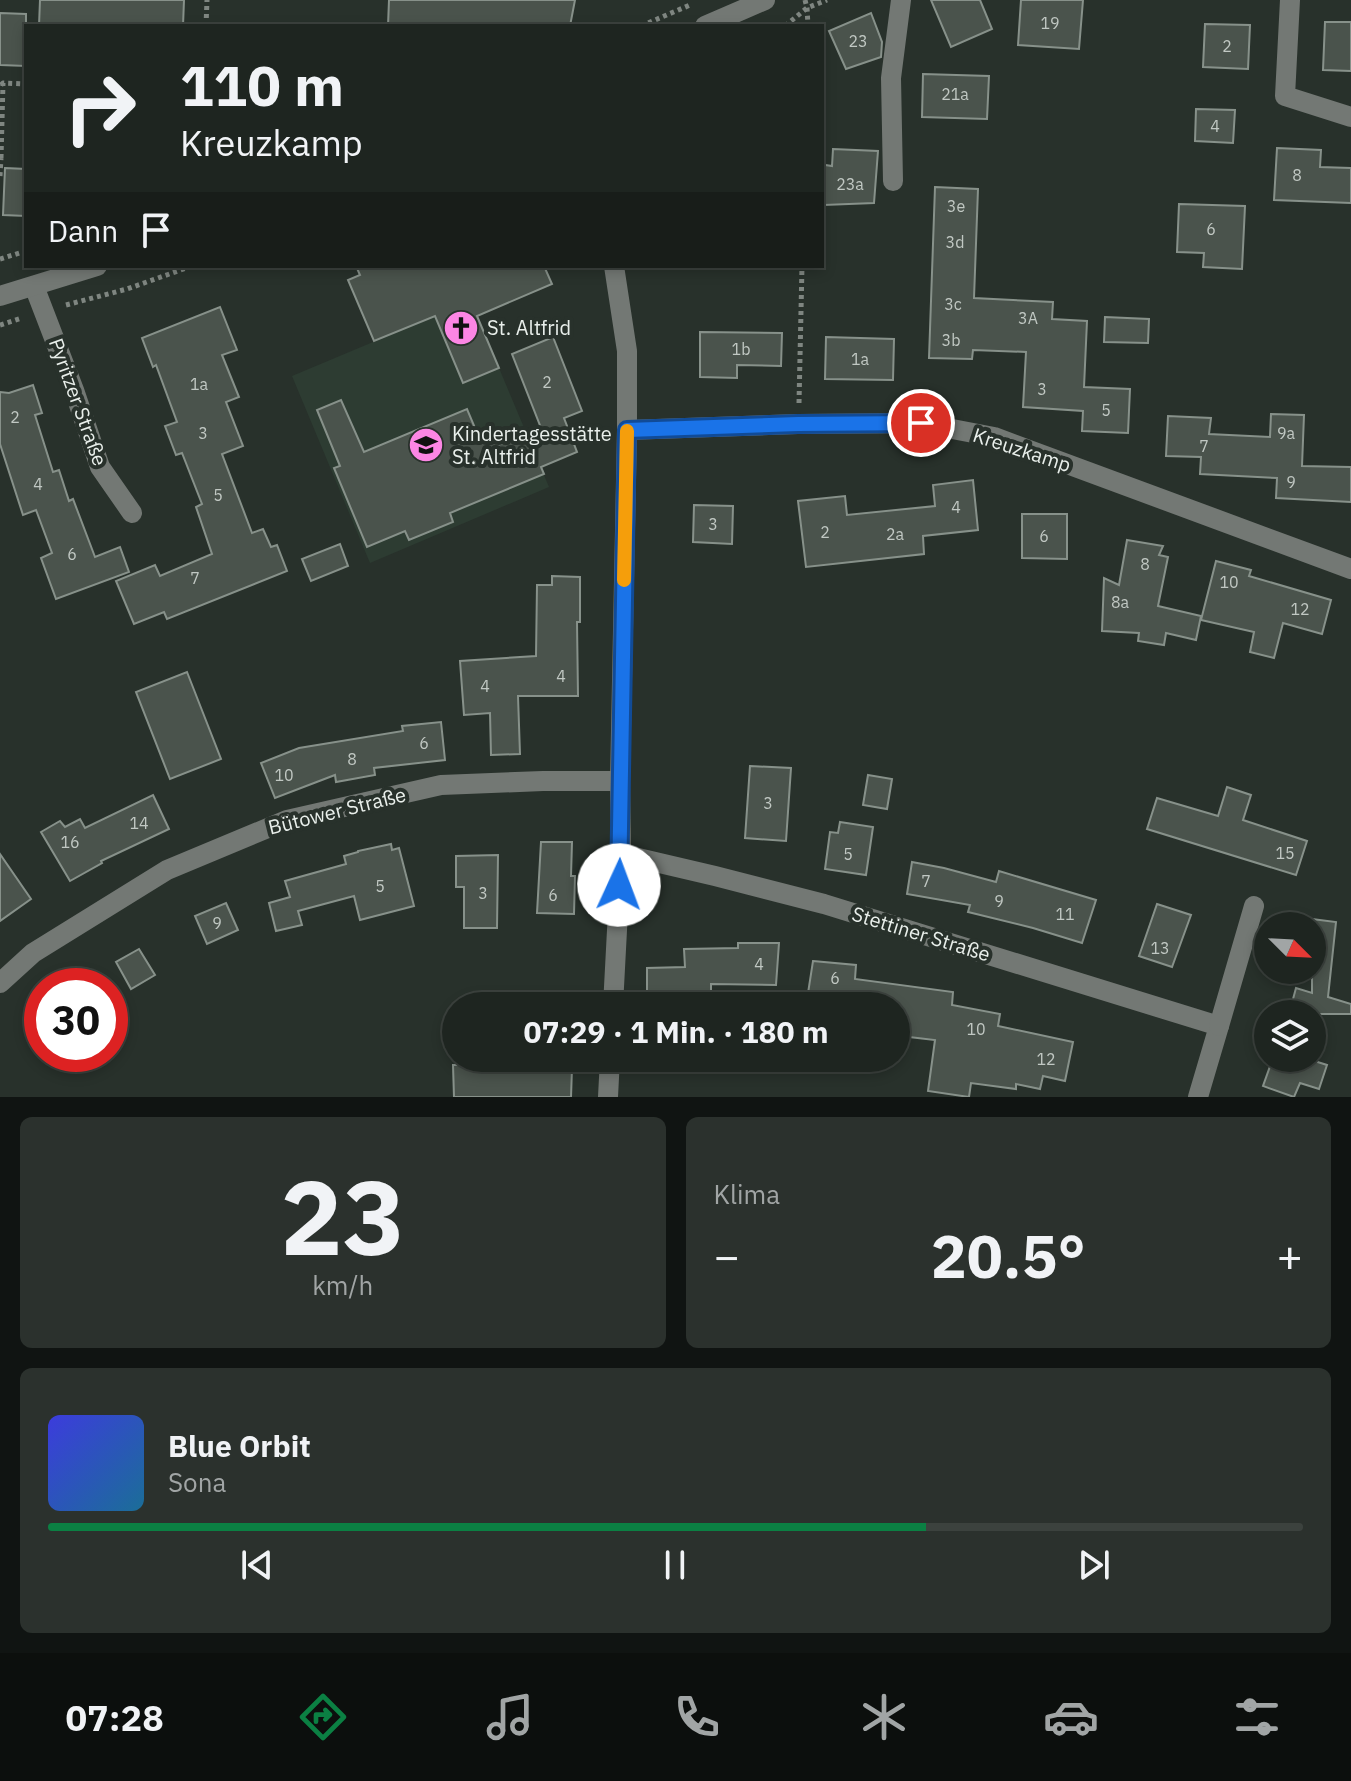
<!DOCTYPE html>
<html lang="de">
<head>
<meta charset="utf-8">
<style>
  :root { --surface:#1e2520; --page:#2b312d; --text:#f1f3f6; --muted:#a1a5a5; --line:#3c423e; --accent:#0b8043 }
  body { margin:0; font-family:"IBM Plex Sans",sans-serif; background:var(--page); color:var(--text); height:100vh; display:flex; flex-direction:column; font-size:30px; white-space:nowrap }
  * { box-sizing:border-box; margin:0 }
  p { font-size:26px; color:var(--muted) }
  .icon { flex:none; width:44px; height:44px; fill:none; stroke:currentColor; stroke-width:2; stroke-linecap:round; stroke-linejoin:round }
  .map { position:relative; height:1097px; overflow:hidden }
  .drawer { display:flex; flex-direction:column; gap:20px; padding:20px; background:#101412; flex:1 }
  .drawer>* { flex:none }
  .guide { position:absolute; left:24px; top:24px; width:800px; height:244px; border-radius:0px; box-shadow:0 4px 12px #0003,0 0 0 2px var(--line); background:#1e2520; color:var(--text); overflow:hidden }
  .needle { width:52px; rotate:114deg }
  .fabs { position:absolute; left:1254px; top:912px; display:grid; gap:16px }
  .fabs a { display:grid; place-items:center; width:72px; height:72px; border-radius:50%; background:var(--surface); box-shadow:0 4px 12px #0003,0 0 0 2px var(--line); font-size:40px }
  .speed { position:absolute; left:24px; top:968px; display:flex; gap:16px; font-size:40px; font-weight:700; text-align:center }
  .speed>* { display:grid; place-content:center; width:104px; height:104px; border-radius:50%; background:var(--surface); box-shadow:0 4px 12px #0003,0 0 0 2px var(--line); line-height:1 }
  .speed .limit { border:12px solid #d22; background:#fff; color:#111 }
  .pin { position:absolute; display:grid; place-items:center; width:68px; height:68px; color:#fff; margin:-34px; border:4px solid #fff; border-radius:50%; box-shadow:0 2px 8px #0007 }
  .me { position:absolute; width:88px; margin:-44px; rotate:2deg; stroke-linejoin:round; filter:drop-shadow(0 0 6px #0008) }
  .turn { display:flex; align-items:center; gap:28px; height:168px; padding:0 24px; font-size:36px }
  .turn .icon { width:104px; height:104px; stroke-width:2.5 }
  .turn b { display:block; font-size:56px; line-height:68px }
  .then { display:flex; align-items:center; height:76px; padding:0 24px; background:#0003; gap:16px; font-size:30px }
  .big { font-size:60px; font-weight:700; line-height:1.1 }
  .drawer .widget { flex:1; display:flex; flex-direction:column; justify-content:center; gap:12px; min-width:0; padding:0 28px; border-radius:12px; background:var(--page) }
  .drawer .dial { align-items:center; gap:0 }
  .dial b { font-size:104px; line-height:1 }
  .song { display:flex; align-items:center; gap:24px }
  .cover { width:96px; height:96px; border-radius:12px; background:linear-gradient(135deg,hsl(240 70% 55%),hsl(200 70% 35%)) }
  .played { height:8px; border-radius:4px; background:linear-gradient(90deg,var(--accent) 70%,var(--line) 70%) }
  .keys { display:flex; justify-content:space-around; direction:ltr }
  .heat { display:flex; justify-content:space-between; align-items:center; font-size:44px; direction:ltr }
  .drawer .tiles { flex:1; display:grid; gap:20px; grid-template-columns:1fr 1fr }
  .widget:last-child { grid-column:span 2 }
  .trip { position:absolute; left:442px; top:992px; width:468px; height:80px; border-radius:40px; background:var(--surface); box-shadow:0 4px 12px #0003,0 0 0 2px var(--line); font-weight:700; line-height:80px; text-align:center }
  .menu { display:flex; height:128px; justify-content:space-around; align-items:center; background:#0c0f0d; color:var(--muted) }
  .menu .icon { width:56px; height:56px }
  .menu .active { color:var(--accent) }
  .menu b { font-size:36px; color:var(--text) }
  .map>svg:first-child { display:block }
  .built { fill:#2d3c32 }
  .building { fill:#4a534c; stroke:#87918a; stroke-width:2 }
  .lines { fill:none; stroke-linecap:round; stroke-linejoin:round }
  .path { stroke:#7f8681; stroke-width:5; stroke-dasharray:4 4; stroke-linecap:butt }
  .minor { stroke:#737874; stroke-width:20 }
  .route-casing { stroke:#114b97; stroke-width:20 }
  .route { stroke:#1a73e8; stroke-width:14 }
  .slow { stroke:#f59e0b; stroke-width:14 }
  .labels { text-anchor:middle; stroke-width:8; stroke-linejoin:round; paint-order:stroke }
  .number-label { font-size:16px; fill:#c1c8c3 }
  .poi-label { font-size:20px; fill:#e9efeb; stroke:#28312b; text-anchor:start }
  .street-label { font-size:20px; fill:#e9efeb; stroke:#28312b }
</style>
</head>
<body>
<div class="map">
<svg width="1351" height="1097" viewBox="0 0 1351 1097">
  <rect width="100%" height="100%" fill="#28312b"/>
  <path class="built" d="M 435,316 L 463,383 L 499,368 L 549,487 L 370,563 L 292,376 Z"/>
  <g class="building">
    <path d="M 40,0 L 184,0 L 183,26 L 39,26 Z"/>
    <path d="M 389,0 L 575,0 L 570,26 L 388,26 Z"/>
    <path d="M 931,0 L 980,0 L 992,29 L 951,47 Z"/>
    <path d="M 1021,0 L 1083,0 L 1079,49 L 1018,45 Z"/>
    <path d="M 0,13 L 26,14 L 26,66 L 0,65 Z"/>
    <path d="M 871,13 L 882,42 L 881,57 L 846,69 L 829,31 Z"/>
    <path d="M 1325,22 L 1351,22 L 1351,71 L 1323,70 Z"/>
    <path d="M 1205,24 L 1250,25 L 1248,69 L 1203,67 Z"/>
    <path d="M 923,74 L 989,76 L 987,119 L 922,117 Z"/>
    <path d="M 1196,109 L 1235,110 L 1233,143 L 1195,141 Z"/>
    <path d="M 1277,148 L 1321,150 L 1320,167 L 1351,168 L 1351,203 L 1274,200 Z"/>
    <path d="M 833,149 L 878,151 L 874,203 L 824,205 L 825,165 L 832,166 Z"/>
    <path d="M 5,168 L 26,169 L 26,216 L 3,215 Z"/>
    <path d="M 935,187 L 978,189 L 974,298 L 1053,302 L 1052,319 L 1087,321 L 1084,387 L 1130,389 L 1128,433 L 1082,431 L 1083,411 L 1023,407 L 1026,352 L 973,350 L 972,359 L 929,358 Z"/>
    <path d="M 1179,204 L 1245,206 L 1242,269 L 1203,267 L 1204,253 L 1177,252 Z"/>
    <path d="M 356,266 L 544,266 L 552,284 L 477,316 L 499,368 L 463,383 L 435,316 L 374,341 L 348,280 L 360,275 Z"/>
    <path d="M 220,307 L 237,350 L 222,355 L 239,397 L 226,402 L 243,446 L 222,454 L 252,533 L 263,529 L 271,547 L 277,545 L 287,571 L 167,619 L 164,612 L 134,624 L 116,581 L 155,565 L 160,576 L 212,554 L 196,507 L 202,504 L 182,453 L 176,455 L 165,426 L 177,422 L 156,365 L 153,367 L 142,338 Z"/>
    <path d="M 1105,317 L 1149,319 L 1148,343 L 1104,342 Z"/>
    <path d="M 700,332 L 782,333 L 781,366 L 737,365 L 737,378 L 700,377 Z"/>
    <path d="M 553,337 L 582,411 L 564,418 L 577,452 L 541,467 L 544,474 L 450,513 L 453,522 L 409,540 L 405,531 L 367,547 L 334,468 L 340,466 L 317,410 L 341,400 L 364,452 L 467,409 L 480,440 L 493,434 L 498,445 L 541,428 L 512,354 Z"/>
    <path d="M 826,337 L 894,339 L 893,380 L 825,379 Z"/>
    <path d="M 33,385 L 42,413 L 35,415 L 53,472 L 59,470 L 69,501 L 73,499 L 95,557 L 120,547 L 129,572 L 56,599 L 41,558 L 52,553 L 36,510 L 23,515 L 0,444 L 0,392 L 9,393 Z"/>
    <path d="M 1271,414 L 1304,415 L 1302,466 L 1351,467 L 1351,502 L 1276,498 L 1277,478 L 1200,474 L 1201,457 L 1166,456 L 1168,416 L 1211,418 L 1209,434 L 1270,437 Z"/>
    <path d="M 973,480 L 978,530 L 923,536 L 924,554 L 806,567 L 798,501 L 845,496 L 847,515 L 935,506 L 933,485 Z"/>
    <path d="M 694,505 L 733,506 L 732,544 L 693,542 Z"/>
    <path d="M 1022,514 L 1067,514 L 1067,559 L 1022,558 Z"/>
    <path d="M 1127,540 L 1163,546 L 1159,555 L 1168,557 L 1158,606 L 1201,616 L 1196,640 L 1166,633 L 1164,645 L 1138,641 L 1139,633 L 1102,631 L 1104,578 L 1119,585 Z"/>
    <path d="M 340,544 L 348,566 L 311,581 L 302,559 Z"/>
    <path d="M 1216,561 L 1251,570 L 1249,576 L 1331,600 L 1322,634 L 1283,623 L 1274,658 L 1250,652 L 1254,632 L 1201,620 Z"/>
    <path d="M 552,576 L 580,577 L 580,622 L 577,622 L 578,696 L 518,696 L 520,754 L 491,755 L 490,713 L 464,715 L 460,661 L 536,656 L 537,585 L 552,585 Z"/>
    <path d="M 187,672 L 221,759 L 170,779 L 136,692 Z"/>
    <path d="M 441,722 L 445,760 L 374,768 L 375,775 L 336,782 L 335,775 L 275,798 L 261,763 L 299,748 L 403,731 L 402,726 Z"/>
    <path d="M 750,766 L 791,768 L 786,841 L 745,838 Z"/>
    <path d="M 868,775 L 892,779 L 887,809 L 863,805 Z"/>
    <path d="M 1227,787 L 1251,795 L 1243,820 L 1307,841 L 1296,875 L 1147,829 L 1157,798 L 1218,816 Z"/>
    <path d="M 153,795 L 169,829 L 101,861 L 102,863 L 70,881 L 41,832 L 60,821 L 65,827 L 80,819 L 85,828 Z"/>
    <path d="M 840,822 L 873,827 L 866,875 L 825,869 L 830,832 L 838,833 Z"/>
    <path d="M 541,842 L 572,842 L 571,876 L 575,876 L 574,914 L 537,913 Z"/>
    <path d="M 391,844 L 392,850 L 399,848 L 414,906 L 360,920 L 354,896 L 298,911 L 302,925 L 276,931 L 269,903 L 290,897 L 285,881 L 346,864 L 344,856 L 358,852 L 358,851 Z"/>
    <path d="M 0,854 L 31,899 L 0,921 Z"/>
    <path d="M 498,855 L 497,928 L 464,928 L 464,887 L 456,887 L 456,856 Z"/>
    <path d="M 912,862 L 944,868 L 996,882 L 999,871 L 1096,900 L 1082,943 L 1033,928 L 968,912 L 970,905 L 907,894 Z"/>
    <path d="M 226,903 L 238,930 L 207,944 L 195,916 Z"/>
    <path d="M 1157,904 L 1191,915 L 1172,967 L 1139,956 Z"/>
    <path d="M 1312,919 L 1336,922 L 1328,997 L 1351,1004 L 1351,1014 L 1289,1014 L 1296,988 L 1312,993 Z"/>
    <path d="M 738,943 L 779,943 L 776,985 L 711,984 L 711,1006 L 658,1006 L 647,1001 L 647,968 L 685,967 L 684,949 L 738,948 Z"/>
    <path d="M 139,949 L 155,975 L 131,989 L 116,962 Z"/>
    <path d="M 813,961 L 856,965 L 855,979 L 953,992 L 952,1005 L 1000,1014 L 998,1026 L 1073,1042 L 1065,1081 L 1043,1076 L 1040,1089 L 1016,1084 L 1016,1089 L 971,1083 L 969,1097 L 928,1091 L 935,1040 L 901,1036 L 902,1023 L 896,1022 L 896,1006 L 806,1006 Z"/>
    <path d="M 1273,1058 L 1305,1058 L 1327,1065 L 1319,1089 L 1300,1083 L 1294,1097 L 1263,1086 Z"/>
    <path d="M 505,1064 L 572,1068 L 571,1097 L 454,1097 L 453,1065 Z"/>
  </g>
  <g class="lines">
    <g class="path">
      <path d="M 805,0 L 807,8 L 808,26"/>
      <path d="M 206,26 L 207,0"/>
      <path d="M 641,26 L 690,5"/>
      <path d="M 785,26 L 807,8 L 827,0"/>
      <path d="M 1,85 L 3,83 L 26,84"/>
      <path d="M 1,158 L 3,83"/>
      <path d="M 0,176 L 1,158"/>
      <path d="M 0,259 L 26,251"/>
      <path d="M 66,305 L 127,289 L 192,266"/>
      <path d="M 0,325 L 22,318"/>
      <path d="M 799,403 L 802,266"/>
    </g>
    <g class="minor">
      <path d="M 1290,0 L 1285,96 L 1351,117"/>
      <path d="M 705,26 L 765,0"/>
      <path d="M 893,181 L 891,78 L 901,0"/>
      <path d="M 34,286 L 74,390 L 100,467 L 132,513"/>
      <path d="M 0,296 L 97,266"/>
      <path d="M 627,430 L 798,424 L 921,423 L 994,437 L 1351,569"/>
      <path d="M 621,854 L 715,876 L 824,904 L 1219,1026 L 1198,1097"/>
      <path d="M 0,983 L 33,953 L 167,870 L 287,820 L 441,785 L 543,781 L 620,781"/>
      <path d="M 613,1006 L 621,854 L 620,781 L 627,430 L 627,351 L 614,266"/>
      <path d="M 1219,1026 L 1254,906"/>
      <path d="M 608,1097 L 610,1058"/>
    </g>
  </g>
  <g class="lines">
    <g class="route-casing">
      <path id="route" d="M 619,885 L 627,430 L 798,424 L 921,423"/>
    </g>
    <use href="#route" class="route"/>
    <path class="slow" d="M 624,580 L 627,431"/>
  </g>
  <defs>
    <g id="church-disc" transform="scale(1.8)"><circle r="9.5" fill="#fc86e4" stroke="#28312b"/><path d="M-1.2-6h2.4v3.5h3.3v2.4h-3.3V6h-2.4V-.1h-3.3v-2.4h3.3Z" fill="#111"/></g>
    <g id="school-disc" transform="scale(1.8)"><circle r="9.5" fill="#fc86e4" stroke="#28312b"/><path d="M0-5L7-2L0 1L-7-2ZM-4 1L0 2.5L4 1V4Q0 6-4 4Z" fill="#111"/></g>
  </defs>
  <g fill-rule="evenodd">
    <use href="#church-disc" x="461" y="328"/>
    <use href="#school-disc" x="426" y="445"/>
  </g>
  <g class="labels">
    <g class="number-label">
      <text x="1050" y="29">19</text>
      <text x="858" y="47">23</text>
      <text x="1227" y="52">2</text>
      <text x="955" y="100">21a</text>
      <text x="1215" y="132">4</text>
      <text x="1297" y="181">8</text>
      <text x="850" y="190">23a</text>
      <text x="956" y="212">3e</text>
      <text x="1211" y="235">6</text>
      <text x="955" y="248">3d</text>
      <text x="953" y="310">3c</text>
      <text x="1028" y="324">3A</text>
      <text x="951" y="346">3b</text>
      <text x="741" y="355">1b</text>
      <text x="860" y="365">1a</text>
      <text x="547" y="388">2</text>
      <text x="199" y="390">1a</text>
      <text x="1042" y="395">3</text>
      <text x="1106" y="416">5</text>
      <text x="15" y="423">2</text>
      <text x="203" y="439">3</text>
      <text x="1286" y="439">9a</text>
      <text x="1204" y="452">7</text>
      <text x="1291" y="488">9</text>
      <text x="38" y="490">4</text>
      <text x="218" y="501">5</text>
      <text x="956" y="513">4</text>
      <text x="713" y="530">3</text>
      <text x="825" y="538">2</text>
      <text x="895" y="540">2a</text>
      <text x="1044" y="542">6</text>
      <text x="72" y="560">6</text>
      <text x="1145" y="570">8</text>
      <text x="195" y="584">7</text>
      <text x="1229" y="588">10</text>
      <text x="1120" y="608">8a</text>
      <text x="1300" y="615">12</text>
      <text x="561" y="682">4</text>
      <text x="485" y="692">4</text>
      <text x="424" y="749">6</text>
      <text x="352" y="765">8</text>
      <text x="284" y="781">10</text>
      <text x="768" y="809">3</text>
      <text x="139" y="829">14</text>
      <text x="70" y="848">16</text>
      <text x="1285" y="859">15</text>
      <text x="848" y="860">5</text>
      <text x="926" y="887">7</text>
      <text x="380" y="892">5</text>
      <text x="483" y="899">3</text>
      <text x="553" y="901">6</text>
      <text x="999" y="907">9</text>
      <text x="1065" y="920">11</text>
      <text x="217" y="929">9</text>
      <text x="1160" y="954">13</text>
      <text x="759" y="970">4</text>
      <text x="835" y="984">6</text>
      <text x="976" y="1035">10</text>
      <text x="1046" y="1065">12</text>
    </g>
    <g class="poi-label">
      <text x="487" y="335">St. Altfrid</text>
      <text x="452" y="441">Kindertagesstätte<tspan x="452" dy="23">St. Altfrid</tspan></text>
    </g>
    <g class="street-label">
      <text transform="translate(78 402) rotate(70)" y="7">Pyritzer Straße</text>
      <text transform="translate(1022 450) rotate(18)" y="7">Kreuzkamp</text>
      <text transform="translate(337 811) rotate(-14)" y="7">Bütower Straße</text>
      <text transform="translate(921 934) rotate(17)" y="7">Stettiner Straße</text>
    </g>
  </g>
</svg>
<div class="fabs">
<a><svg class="needle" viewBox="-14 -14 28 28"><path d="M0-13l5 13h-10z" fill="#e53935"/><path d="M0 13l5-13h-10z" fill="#a1a5a5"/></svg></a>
<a><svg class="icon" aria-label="layers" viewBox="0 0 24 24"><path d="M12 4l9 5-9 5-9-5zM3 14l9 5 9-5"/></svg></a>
</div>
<div class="speed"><div class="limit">30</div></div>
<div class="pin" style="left:921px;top:423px;background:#d93025"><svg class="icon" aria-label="arrive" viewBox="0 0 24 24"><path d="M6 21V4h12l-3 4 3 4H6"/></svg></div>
<svg class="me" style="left:619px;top:885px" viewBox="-20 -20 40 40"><circle r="19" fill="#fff"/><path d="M0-13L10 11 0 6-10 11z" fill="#1a73e8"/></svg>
<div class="trip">07:29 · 1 Min. · 180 m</div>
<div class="guide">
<div class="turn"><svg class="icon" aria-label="right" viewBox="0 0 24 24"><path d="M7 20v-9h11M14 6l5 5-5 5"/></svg><div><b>110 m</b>Kreuzkamp</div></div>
<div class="then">Dann<svg class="icon" aria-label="arrive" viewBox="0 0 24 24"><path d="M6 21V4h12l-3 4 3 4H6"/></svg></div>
</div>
</div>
<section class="drawer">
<div class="tiles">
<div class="widget dial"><b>23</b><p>km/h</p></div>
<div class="widget"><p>Klima</p>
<div class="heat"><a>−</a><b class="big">20.5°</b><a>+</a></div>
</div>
<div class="widget">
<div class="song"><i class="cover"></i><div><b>Blue Orbit</b><p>Sona</p></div></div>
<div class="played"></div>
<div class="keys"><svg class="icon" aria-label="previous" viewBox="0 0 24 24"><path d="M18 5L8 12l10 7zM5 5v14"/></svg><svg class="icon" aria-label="pause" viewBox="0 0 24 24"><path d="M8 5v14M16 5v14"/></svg><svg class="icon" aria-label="next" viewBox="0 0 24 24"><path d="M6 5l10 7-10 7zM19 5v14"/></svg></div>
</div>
</div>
</section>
<nav class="menu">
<b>07:28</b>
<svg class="icon active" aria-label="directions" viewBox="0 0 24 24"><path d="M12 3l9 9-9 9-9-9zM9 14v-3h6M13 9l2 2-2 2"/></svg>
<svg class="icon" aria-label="music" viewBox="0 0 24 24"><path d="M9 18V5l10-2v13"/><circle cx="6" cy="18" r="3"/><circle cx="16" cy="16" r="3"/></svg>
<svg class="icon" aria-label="phone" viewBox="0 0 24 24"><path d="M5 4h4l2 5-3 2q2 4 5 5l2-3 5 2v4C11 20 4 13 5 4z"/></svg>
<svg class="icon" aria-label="climate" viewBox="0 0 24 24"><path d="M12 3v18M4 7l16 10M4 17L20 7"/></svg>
<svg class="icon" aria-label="car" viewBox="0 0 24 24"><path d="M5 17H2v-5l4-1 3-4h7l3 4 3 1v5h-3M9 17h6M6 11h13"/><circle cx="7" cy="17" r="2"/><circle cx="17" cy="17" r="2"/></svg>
<svg class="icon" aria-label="filters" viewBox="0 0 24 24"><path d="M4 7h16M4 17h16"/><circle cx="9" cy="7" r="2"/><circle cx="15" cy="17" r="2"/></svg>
</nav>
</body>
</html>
